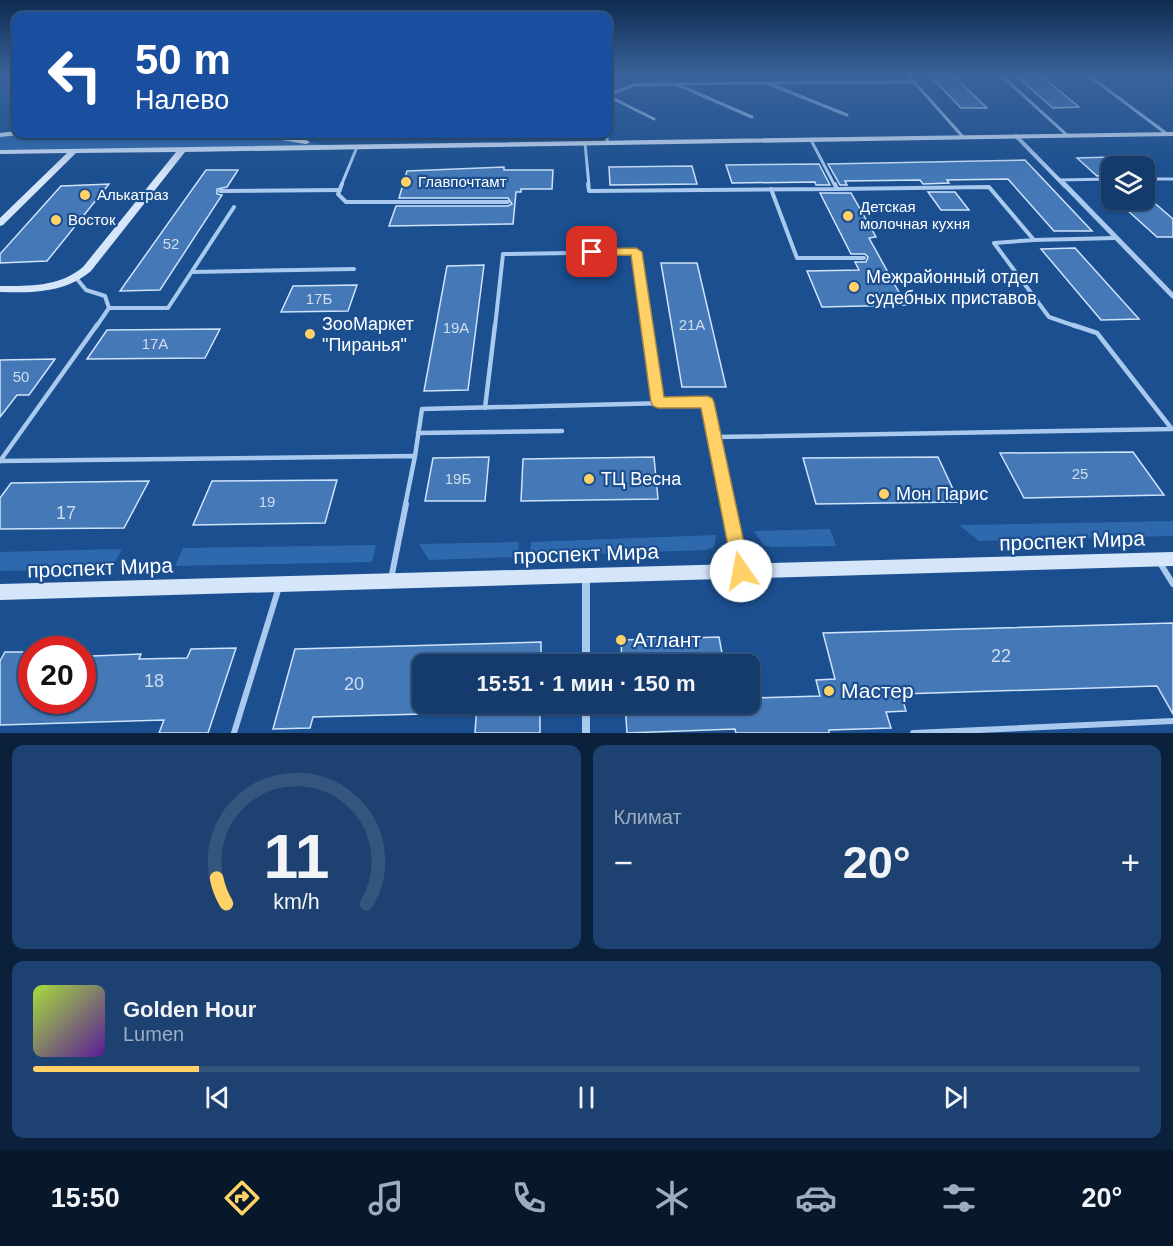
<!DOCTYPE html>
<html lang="ru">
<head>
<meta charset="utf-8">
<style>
  :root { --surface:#143b6b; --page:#1d4271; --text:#f1f3f6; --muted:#9dadc1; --line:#33557e; --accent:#ffd166 }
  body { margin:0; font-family:Helvetica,sans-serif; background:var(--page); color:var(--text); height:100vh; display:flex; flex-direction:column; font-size:22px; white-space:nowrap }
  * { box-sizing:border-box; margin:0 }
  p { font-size:20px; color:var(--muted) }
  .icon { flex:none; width:33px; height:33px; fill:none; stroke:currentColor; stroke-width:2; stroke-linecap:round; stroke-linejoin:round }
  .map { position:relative; height:733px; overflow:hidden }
  .drawer { display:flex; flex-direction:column; gap:12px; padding:12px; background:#0b203b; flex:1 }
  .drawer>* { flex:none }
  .hud { position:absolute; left:12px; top:12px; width:600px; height:126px; border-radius:12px; box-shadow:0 2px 4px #0004,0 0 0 2px var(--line); background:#1a4fa0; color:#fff; overflow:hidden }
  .controls { position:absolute; left:1101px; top:156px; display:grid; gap:12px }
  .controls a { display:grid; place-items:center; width:54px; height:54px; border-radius:12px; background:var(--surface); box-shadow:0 2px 4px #0004,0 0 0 2px var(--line); font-size:30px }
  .speed { position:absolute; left:18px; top:636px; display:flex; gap:12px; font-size:30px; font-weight:700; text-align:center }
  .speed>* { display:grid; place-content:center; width:78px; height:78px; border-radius:50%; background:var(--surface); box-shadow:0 2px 4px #0004,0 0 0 2px var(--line); line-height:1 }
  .speed .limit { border:9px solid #d22; background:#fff; color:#111 }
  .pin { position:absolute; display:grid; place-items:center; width:51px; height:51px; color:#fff; margin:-26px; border-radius:12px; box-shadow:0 3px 9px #0006 }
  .me { position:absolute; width:66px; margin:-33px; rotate:348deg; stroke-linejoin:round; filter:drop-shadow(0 0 4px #0008) }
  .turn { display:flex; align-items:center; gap:21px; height:126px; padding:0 24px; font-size:27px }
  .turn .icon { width:78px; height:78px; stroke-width:2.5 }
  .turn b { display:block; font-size:42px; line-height:51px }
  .big { font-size:45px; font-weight:700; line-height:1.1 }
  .drawer .card { flex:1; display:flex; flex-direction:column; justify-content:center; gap:9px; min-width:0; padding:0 21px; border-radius:12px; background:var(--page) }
  .drawer .dial { align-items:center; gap:0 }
  .dial svg { height:156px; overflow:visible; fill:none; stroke:var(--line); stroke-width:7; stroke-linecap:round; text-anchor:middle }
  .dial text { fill:var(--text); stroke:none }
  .song { display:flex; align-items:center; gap:18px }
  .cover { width:72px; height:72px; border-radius:9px; background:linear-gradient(135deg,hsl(80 70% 55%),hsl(270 70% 35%)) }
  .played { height:6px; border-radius:3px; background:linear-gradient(90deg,var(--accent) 15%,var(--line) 15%) }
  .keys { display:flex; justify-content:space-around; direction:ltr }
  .heat { display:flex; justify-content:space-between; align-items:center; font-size:33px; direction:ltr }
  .drawer .tiles { flex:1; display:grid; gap:12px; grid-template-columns:1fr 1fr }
  .card:last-child { grid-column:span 2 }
  .trip { position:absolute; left:412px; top:654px; width:348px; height:60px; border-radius:12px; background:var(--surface); box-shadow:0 2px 4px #0004,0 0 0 2px var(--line); font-weight:700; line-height:60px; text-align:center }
  .menu { display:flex; height:96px; justify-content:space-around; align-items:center; background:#08182b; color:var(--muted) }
  .menu .icon { width:42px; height:42px }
  .menu .current { color:var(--accent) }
  .menu b { font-size:27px; color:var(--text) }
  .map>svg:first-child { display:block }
  .green { fill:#2e69ad }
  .building { fill:#4478b7; stroke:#cfe3fa; stroke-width:1.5 }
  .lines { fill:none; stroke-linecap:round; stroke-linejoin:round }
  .lane-far3 { stroke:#a9c9ee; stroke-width:3 }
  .lane-far2 { stroke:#a9c9ee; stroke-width:4 }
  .lane-far1 { stroke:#a9c9ee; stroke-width:4.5 }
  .lane { stroke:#a9c9ee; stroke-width:6 }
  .street-far2 { stroke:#a9c9ee; stroke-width:4 }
  .street-far1 { stroke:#a9c9ee; stroke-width:5 }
  .street { stroke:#a9c9ee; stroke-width:8 }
  .secondary { fill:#d6e6fa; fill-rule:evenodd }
  .route { fill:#ffd166; stroke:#a68842; stroke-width:1.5 }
  .poi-dot { fill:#ffd166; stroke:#1b4f8f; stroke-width:2 }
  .labels { text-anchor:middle; stroke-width:4.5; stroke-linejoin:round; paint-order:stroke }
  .far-poi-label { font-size:15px; fill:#fff; stroke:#1b4f8f; text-anchor:start }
  .number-label { font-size:15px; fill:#d0dded }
  .poi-label { font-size:18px; fill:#fff; stroke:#1b4f8f; text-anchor:start }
  .near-number-label { font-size:18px; fill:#d0dded }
  .near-street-label { font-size:21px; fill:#fff; stroke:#1b4f8f }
  .near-poi-label { font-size:21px; fill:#fff; stroke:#1b4f8f; text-anchor:start }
</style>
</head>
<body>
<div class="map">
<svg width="1173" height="733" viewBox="0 0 1173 733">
  <rect width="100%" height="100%" fill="#1b4f8f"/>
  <g class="green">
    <path d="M 16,134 L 258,134 L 337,147 L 0,151 L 0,135 Z"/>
    <path d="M 1173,521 L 1173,536 L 979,541 L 959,525 Z"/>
    <path d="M 830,529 L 836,546 L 772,547 L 764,546 L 754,531 Z"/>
    <path d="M 716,535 L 714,547 L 706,550 L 530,556 L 531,542 Z"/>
    <path d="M 519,542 L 518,557 L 429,560 L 419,544 Z"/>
    <path d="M 376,545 L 372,562 L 175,566 L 183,548 Z"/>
    <path d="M 122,549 L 112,568 L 0,571 L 0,552 Z"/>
  </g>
  <g class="building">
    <path d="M 929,75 L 953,75 L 987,108 L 961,108 Z"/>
    <path d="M 1015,75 L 1040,75 L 1079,107 L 1053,108 Z"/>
    <path d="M 1112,157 L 1112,175 L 1097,176 L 1077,158 Z"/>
    <path d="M 1025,160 L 1092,231 L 1054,231 L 1008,179 L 947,180 L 949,183 L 923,184 L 920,180 L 845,181 L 847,185 L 840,185 L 828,164 Z"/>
    <path d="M 819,164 L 830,185 L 816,185 L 815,182 L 732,183 L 726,165 Z"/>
    <path d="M 692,166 L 697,184 L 610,185 L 609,167 Z"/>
    <path d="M 504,167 L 504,170 L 553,170 L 552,189 L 521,189 L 521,192 L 516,192 L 513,224 L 389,226 L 396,206 L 508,206 L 512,204 L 508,198 L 399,198 L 407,171 Z"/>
    <path d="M 206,170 L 238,170 L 227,187 L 217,189 L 217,194 L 222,195 L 160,290 L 120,291 Z"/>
    <path d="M 109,184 L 47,261 L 0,263 L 0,254 L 61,186 Z"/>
    <path d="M 928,192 L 955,192 L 969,210 L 941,210 Z"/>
    <path d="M 820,193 L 851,193 L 876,237 L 869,238 L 906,305 L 822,307 L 807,271 L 859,270 L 855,262 L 866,262 L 868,257 L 865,254 L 851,254 Z"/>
    <path d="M 1116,200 L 1151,200 L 1173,219 L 1173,237 L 1157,237 Z"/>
    <path d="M 1075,248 L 1139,319 L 1101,320 L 1041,249 Z"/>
    <path d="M 661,263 L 697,263 L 726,387 L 682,387 Z"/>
    <path d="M 484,265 L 468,390 L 424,391 L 447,266 Z"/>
    <path d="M 357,285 L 348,311 L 281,312 L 293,286 Z"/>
    <path d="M 220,329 L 205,358 L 87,359 L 107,330 Z"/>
    <path d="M 55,359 L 29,395 L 17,395 L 0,417 L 0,360 Z"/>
    <path d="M 1133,452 L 1164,495 L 1024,498 L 1000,453 Z"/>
    <path d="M 489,457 L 485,501 L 425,501 L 433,458 Z"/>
    <path d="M 654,457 L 658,499 L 521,501 L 523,459 Z"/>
    <path d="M 938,457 L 959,502 L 816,504 L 803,458 Z"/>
    <path d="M 337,480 L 325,523 L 193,525 L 212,481 Z"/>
    <path d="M 149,481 L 124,528 L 0,529 L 0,498 L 11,483 Z"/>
    <path d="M 1173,623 L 1173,714 L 1157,686 L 901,694 L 906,711 L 886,712 L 891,728 L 829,730 L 829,733 L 736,733 L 735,729 L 627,733 L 625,704 L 750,704 L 750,698 L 820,696 L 816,680 L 835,679 L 823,633 Z"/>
    <path d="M 719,637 L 724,664 L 622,664 L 621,640 Z"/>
    <path d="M 541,642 L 541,664 L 423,664 L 423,714 L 313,717 L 310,728 L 273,729 L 295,649 Z"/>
    <path d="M 236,648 L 208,733 L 159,733 L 164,720 L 0,725 L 0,661 L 5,652 L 32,652 L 32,700 L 82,700 L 82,660 L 90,660 L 92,656 L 141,654 L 139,659 L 187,658 L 191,649 Z"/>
    <path d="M 477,704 L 540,704 L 540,733 L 475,733 Z"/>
  </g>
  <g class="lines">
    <g class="lane-far3">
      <path d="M 0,75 L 9,75"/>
      <path d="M 908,75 L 963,137"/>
      <path d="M 1001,75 L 1068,136"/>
      <path d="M 1088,75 L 1167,134"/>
      <path d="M 770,83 L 914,82"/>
      <path d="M 676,84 L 767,83 L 847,115"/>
      <path d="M 608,95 L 634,85 L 676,84 L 752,117"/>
      <path d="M 608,96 L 654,119"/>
      <path d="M 607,134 L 607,143"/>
      <path d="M 811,140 L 835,186"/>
      <path d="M 585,143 L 589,186"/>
      <path d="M 1144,179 L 1173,179"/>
      <path d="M 1059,180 L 1112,179"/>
      <path d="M 341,186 L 357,147"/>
    </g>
    <g class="lane-far2">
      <path d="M 342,184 L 338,194 L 346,202 L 508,202"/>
      <path d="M 588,184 L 589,191 L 837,189 L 835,184"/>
      <path d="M 771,189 L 797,258 L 864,258"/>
      <path d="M 837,189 L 989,187 L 1034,240 L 994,243 L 1049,317 L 1078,327"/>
      <path d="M 220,191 L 340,190"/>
      <path d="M 1034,240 L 1116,238"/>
      <path d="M 192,272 L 354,269"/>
      <path d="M 77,279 L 86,290 L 105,296 L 109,308 L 168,308 L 234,207"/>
      <path d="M 96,327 L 109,308"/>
      <path d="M 495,327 L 503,254 L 636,252 L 647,327"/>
    </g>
    <g class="lane-far1">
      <path d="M 647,325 L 658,402"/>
      <path d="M 485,408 L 495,325"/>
      <path d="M 418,433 L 562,431"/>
      <path d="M 715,437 L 1172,429 L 1097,333 L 1073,325"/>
      <path d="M 415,456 L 422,409 L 707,402 L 728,506"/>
      <path d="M 0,461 L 415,456 L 405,506"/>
      <path d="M 0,461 L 97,325"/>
    </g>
    <g class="lane">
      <path d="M 728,504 L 741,567"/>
      <path d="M 1160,563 L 1173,584"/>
      <path d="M 391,579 L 406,504"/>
      <path d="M 234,733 L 279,587"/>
      <path d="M 913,733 L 1173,721"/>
    </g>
    <path class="street-far2" d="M 1016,136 L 1065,186"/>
    <path class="street-far1" d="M 1064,184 L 1173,296"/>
    <g class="street">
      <path d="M 586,575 L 586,664"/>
      <path d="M 586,704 L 586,733"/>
    </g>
    <g class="secondary">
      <path d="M 16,131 L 19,135 L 0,137 L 0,133 Z"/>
      <path d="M 1173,132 L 1173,136 L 185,152 L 91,271 C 65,293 32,293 0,292 L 0,286 C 30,286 59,287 83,267 L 176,152 L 76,153 L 3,225 L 0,226 L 0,218 L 67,153 L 0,154 L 0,150 Z"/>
      <path d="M 254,134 L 269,134 L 306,140 L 310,142 L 306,144 L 258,136 Z"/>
      <path d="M 1173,552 L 1173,566 L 0,600 L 0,584 Z"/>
    </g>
  </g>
  <linearGradient id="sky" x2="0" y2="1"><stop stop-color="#0f2b4f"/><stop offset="0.42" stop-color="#39639b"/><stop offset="1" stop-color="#39639b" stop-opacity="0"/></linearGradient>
  <rect width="1173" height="177" fill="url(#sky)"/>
  <path class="route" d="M 636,248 L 642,252 L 664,397 L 707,396 L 712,398 L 714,402 L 750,571 L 748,577 L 741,579 L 735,577 L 733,571 L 701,408 L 658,408 L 653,406 L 651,402 L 631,255 L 592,256 L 586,252 L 592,249 Z"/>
  <g class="poi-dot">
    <circle cx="406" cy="182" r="6"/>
    <circle cx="85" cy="195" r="6"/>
    <circle cx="848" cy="216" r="6"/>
    <circle cx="56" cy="220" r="6"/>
    <circle cx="854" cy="287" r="6"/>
    <circle cx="310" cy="334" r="6"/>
    <circle cx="589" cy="479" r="6"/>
    <circle cx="884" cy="494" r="6"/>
    <circle cx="621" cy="640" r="6"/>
    <circle cx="829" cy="691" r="6"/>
  </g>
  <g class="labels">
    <g class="far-poi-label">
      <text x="418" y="187">Главпочтамт</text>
      <text x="97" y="200">Алькатраз</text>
      <text x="860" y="212">Детская<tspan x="860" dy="17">молочная кухня</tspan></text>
      <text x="68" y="225">Восток</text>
    </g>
    <g class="number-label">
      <text x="171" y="249">52</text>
      <text x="319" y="304">17Б</text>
      <text x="692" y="330">21А</text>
      <text x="456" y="333">19А</text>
      <text x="155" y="349">17А</text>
      <text x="21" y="382">50</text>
      <text x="1080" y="479">25</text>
      <text x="458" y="484">19Б</text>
      <text x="267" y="507">19</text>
    </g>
    <g class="poi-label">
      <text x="866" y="283">Межрайонный отдел<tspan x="866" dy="21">судебных приставов</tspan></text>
      <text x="322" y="330">ЗооМаркет<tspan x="322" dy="21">"Пиранья"</tspan></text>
      <text x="601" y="485">ТЦ Весна</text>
      <text x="896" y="500">Мон Парис</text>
    </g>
    <g class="near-number-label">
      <text x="66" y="519">17</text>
      <text x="1001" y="662">22</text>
      <text x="154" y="687">18</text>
      <text x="354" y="690">20</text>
    </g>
    <g class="near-street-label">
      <text transform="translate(1072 541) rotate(-2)" y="7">проспект Мира</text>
      <text transform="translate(586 554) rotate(-2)" y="7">проспект Мира</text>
      <text transform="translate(100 568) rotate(-2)" y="7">проспект Мира</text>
    </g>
    <g class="near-poi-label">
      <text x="633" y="647">Атлант</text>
      <text x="841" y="698">Мастер</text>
    </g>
  </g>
</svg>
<div class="controls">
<a><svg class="icon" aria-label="layers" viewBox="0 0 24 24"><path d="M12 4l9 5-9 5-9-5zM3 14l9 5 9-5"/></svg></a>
</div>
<div class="speed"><div class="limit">20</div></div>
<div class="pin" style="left:592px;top:252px;background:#d93025"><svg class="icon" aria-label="arrive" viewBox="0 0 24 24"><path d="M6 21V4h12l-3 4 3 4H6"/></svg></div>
<svg class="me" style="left:741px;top:571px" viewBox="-20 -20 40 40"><circle r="19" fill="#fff"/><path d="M0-13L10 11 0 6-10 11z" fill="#ffd166"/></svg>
<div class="trip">15:51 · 1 мин · 150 m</div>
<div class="hud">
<div class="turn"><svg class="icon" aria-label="left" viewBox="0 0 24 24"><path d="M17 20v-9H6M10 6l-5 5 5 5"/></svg><div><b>50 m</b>Налево</div></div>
</div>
</div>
<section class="drawer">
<div class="tiles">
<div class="card dial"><svg viewBox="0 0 100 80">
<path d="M14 69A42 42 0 1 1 86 69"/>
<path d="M14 69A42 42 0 0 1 9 56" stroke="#ffd166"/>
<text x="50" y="56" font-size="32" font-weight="700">11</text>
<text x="50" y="72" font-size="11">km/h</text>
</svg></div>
<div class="card"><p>Климат</p>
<div class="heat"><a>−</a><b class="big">20°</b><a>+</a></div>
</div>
<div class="card">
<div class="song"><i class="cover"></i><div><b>Golden Hour</b><p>Lumen</p></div></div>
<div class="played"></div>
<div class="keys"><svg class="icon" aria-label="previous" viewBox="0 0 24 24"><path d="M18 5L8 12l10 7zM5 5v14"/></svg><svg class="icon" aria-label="pause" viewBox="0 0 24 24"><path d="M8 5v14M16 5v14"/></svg><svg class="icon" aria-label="next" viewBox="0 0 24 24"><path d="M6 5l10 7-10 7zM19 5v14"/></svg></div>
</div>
</div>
</section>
<nav class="menu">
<b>15:50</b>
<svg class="icon current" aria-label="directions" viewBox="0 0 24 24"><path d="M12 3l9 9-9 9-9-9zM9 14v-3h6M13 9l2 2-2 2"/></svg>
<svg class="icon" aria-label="music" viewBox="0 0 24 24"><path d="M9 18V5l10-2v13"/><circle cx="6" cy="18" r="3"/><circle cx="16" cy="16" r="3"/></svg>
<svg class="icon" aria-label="phone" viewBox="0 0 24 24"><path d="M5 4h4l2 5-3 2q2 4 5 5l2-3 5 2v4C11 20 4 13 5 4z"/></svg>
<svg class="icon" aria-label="climate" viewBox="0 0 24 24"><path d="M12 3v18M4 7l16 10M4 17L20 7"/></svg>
<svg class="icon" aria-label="car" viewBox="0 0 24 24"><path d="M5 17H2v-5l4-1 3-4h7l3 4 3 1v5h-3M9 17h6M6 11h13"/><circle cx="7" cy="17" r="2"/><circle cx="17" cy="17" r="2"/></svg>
<svg class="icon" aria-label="filters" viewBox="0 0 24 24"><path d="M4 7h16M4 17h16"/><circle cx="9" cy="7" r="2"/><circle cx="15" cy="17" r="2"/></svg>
<b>20°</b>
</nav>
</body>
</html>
